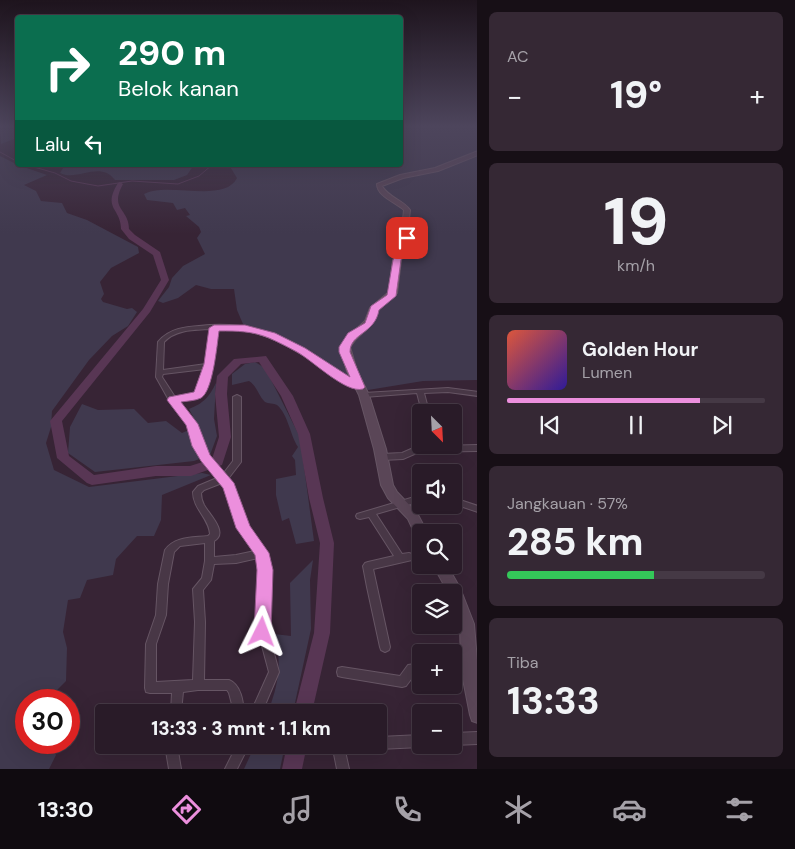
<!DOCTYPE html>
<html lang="id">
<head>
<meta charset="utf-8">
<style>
  :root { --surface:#291b28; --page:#352834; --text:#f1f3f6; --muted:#a5a1a8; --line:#453945; --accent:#ec8fdd }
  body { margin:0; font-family:"DM Sans",sans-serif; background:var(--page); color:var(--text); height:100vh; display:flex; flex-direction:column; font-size:19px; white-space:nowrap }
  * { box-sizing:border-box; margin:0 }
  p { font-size:16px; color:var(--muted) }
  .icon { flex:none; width:28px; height:28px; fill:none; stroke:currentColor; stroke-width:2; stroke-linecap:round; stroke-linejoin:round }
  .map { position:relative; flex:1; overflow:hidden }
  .sheet { display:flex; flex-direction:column; gap:12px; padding:12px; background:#170f16; width:318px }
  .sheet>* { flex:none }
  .guide { position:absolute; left:15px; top:15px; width:388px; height:152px; border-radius:5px; box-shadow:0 5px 20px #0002,0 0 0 1px var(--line); background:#0b6e4f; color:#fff; overflow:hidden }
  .needle { width:32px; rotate:156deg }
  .controls { position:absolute; left:412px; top:404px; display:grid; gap:10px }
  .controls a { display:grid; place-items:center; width:50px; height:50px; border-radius:5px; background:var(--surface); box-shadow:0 5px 20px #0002,0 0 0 1px var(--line); font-size:25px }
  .speed { position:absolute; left:15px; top:689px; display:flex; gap:10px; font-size:25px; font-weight:700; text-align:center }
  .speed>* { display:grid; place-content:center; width:65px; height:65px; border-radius:50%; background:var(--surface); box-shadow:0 5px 20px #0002,0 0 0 1px var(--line); line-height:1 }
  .speed .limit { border:8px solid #d22; background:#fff; color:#111 }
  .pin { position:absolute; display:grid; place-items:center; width:42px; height:42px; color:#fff; margin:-21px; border-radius:10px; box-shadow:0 2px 8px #0006 }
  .me { position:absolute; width:55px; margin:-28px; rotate:3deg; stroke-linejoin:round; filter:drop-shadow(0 0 4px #0008) }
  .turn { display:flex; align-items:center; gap:18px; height:105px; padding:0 20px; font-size:22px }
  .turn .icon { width:65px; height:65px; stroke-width:2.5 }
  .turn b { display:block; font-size:35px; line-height:42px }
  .then { display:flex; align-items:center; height:48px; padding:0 20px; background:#0003; gap:10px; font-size:19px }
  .big { font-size:38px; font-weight:800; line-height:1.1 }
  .sheet .tile { flex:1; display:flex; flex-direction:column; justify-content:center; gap:8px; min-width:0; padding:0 18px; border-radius:8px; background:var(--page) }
  .sheet .dial { align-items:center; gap:0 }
  .dial b { font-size:65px; line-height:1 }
  .song { display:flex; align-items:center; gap:15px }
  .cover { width:60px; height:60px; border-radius:8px; background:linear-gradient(135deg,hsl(10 70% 55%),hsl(250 70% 35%)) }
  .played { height:5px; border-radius:2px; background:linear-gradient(90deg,var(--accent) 75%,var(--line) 75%) }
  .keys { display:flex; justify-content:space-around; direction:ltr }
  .heat { display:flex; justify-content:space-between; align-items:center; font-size:28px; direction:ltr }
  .charge { height:8px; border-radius:4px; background:linear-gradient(90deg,#34c759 57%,var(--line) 0) }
  .trip { position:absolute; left:95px; top:704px; width:292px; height:50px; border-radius:5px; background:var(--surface); box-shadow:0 5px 20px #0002,0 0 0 1px var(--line); font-weight:800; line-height:50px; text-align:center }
  .dock { display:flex; height:80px; justify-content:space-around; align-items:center; background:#100b10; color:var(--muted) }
  .dock .icon { width:35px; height:35px }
  .dock .selected { color:var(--accent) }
  .dock b { font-size:22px; color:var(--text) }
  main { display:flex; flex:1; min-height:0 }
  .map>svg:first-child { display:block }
  .green { fill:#40394e }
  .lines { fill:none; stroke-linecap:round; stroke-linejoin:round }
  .stream { stroke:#583654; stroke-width:1 }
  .river { fill:#583654; fill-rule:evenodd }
  .street-casing { stroke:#665564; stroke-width:2 }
  .secondary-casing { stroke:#665564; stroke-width:2 }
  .street { fill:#483746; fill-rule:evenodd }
  .secondary { fill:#5a4657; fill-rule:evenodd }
  .route { fill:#ec8fdd; stroke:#995d90 }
</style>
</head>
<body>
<main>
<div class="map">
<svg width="478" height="769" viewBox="0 0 478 769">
  <rect width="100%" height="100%" fill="#372435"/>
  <g class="green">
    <path d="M 17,126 L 17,138 L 1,144 L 0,128 Z"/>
    <path d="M 400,126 L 477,126 L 477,380 L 423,381 L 368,390 C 328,362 290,337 243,324 L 237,310 L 234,289 L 211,289 L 196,285 L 178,298 L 163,303 L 158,301 L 169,287 L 172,278 L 183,266 L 205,254 L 197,238 L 201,232 L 199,227 L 186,216 L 190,215 L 185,208 L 177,210 L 173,203 L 147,200 L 144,194 C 167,181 224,204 237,178 L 229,165 L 400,165 Z"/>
    <path d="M 0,156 L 18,165 L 47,175 L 24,185 L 36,191 L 41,201 L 62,203 L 67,213 L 87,220 L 138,247 L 139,253 L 111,268 L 100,282 L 104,294 L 101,299 L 103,302 L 127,309 L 132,308 L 137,312 L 128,326 L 112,336 L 89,360 L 52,411 L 51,427 L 46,443 L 54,470 L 89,487 L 202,473 L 211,475 L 162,495 L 161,520 L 154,536 L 137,536 L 116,559 L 113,575 L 87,580 L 80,598 L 68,600 L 63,632 L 67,648 L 66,681 L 52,695 L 51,700 L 26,700 L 26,742 L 50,743 L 56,755 L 49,769 L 0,769 Z"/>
    <path d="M 65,165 L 194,165 L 187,175 L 174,180 L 115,180 C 100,160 77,182 60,173 Z"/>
    <path d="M 255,362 L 265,368 L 300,437 L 314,541 L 296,544 L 289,518 L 282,521 L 276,495 L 276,479 L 296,475 L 295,460 L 292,456 L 298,447 C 290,435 288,414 277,405 C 274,403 268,404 265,402 C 258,395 257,386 249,381 L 232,385 L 232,374 L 245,364 Z"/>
    <path d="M 216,383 L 214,419 L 217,436 L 210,455 L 194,461 L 95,472 L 68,453 L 70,427 L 82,404 L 98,410 L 134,409 L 148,423 L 166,421 L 182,433 L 198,426 L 189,409 C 204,403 209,397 216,383 Z"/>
    <path d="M 313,560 L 310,580 L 311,629 L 293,712 L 268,712 C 278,685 283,664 274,634 L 291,636 L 290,583 Z"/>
    <path d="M 255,745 L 285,745 L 280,769 L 244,769 Z"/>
  </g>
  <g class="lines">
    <g class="stream">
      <path d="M 0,152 L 18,162"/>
      <path d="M 27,165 L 55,173 L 71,181 L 98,186 L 132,181 L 178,184 L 199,176 L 212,165"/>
    </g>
    <g class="river">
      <path d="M 120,182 L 123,184 C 109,210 129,208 129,229 L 135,235 L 160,252 L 169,280 L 150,312 L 62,421 L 69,456 L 94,475 L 156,466 L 190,466 L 212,459 L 219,437 L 215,394 L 217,376 L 234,359 L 266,356 L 293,396 L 310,434 L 323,498 L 334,543 L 330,633 L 312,712 L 294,712 L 314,633 L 320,543 L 309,498 L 298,434 L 281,396 L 259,362 L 241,364 L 228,377 L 227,394 L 231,437 L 222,465 L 191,476 L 156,476 L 92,485 L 87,483 L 57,458 L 50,421 L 143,309 L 161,280 L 153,255 L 129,239 L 121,229 C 121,208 102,209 118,183 Z"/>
      <path d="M 287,745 L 307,745 L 302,769 L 282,769 Z"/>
    </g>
    <g class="street-casing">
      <g id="street">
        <path d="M 210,325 C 262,322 291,341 333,368 C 342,374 354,380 362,387 L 361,389 L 357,389 C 310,362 274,326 217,329 L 212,366 L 202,395 L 200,397 L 178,401 L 196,424 L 202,446 L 208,456 L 223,474 L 233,461 L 233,397 L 237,395 L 241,397 L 241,462 L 228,479 L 233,486 L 248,527 L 267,553 L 270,570 L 268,631 L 279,672 L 262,712 L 251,712 L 269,672 L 258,631 L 260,570 L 258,558 L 236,563 L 214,564 L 211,580 L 203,590 L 205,622 L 204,680 L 229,680 C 241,685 243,701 244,712 L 234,712 L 229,693 L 227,690 L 198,690 L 183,692 L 181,712 L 171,712 L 172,693 L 150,693 L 146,692 L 145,688 L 146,644 L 156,615 L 158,584 L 165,550 C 175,536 192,538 208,536 L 210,534 C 209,518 193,509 193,492 L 198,486 L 217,478 L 202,460 L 194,446 L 188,425 L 170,402 L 156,377 L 158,342 C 171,326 191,327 210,325 ZM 211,329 L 206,364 L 163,370 L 164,342 C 176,329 195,330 211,329 ZM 205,369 L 195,393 L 175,397 L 162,377 L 163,374 ZM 222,483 L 225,487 L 240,528 L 255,551 L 236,555 L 214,557 L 214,541 C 229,533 209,514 204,505 C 202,501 201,497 201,493 L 204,490 ZM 205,543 L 205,561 L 202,578 L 193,589 L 195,622 L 193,680 L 156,682 L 156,644 L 166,615 L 168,584 L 174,552 L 180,546 Z"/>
        <path d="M 448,388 L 478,392 L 478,396 L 448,392 L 424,393 L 429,412 L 422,412 L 417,393 L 364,397 L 360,395 L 364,393 Z"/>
        <path d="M 431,445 L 439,445 L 439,446 L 478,445 L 478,451 L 419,452 L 403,459 L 382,460 L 379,459 L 378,457 L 379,455 L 382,454 L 402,453 L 418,446 L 431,446 Z"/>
        <path d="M 421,495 L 421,501 L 376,514 L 402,554 L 409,553 L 412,554 L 414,557 L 412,560 L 373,569 L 390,647 L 389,650 L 385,652 L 381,650 L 380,647 L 367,587 L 363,566 L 365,563 L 368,562 L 394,556 L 369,517 L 360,519 L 357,518 L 356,516 L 357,514 Z"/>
        <path d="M 454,498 L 478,506 L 478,512 L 454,504 Z"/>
        <path d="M 421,663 L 421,673 L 415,674 L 406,686 L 402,687 L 342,677 L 338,676 L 337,672 L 338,668 L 342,667 L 400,676 L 408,665 Z"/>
        <path d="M 454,664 L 469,664 L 473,665 L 474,669 L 473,673 L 469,674 L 454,674 Z"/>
        <path d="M 478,732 L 478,744 L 454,745 L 454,733 Z"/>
        <path d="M 421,735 L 421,745 L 425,745 L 421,747 L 379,749 L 375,747 L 374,745 L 379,745 L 379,737 Z"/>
        <path d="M 165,745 L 177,745 L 181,769 L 169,769 Z"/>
        <path d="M 237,745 L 249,745 L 237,769 L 225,769 Z"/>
        <path d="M 335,745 L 350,745 L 348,749 L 345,751 L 349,769 L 337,769 L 333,749 Z"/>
      </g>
    </g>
    <g class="secondary-casing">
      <g id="secondary">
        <path d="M 478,151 L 478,155 L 438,171 L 403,178 L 382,186 C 388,197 403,200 410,210 L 408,228 L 412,240 L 401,260 L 397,293 L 377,311 L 372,324 L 356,339 L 350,347 L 357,371 L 369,395 L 386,449 L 393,485 L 397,492 L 417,513 L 427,532 L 421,532 L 421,537 L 416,536 L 408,519 L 388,498 L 381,485 L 374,449 L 359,395 L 347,371 L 340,347 L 350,335 L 365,321 L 370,308 L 389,292 L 393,260 L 404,240 L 402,228 L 404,210 C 395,202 377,196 377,184 L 400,175 L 435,168 Z"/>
        <path d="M 433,565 L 447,565 L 460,588 L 474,624 L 478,673 L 478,723 L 472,721 L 470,715 L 461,669 L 460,624 L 454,608 L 454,592 L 448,592 Z"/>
      </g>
    </g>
    <use href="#street" class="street"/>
    <use href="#secondary" class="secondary"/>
  </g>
  <linearGradient id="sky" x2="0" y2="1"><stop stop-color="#1e141d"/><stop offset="0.54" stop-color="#4d455c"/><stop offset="1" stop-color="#4d455c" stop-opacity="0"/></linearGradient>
  <rect width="478" height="234" fill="url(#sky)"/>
  <path class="route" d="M 404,236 L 411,238 L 410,246 L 401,260 L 396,296 L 379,310 C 375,334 350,333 350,352 L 365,387 L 363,389 C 346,394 312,360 297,352 C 288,347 278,342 269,338 C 252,331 237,331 219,331 C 217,345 213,391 201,398 C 195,401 187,401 181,402 L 198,424 L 210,455 L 234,483 L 250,526 L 269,553 L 273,570 L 271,632 L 268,637 L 262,639 L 257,637 L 254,632 L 257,570 L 255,555 L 236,528 L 223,488 L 201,461 L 192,446 L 186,425 L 167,400 L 169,397 L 194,392 L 204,364 L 209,328 L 214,325 L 245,325 L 275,333 L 305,348 L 350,377 L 339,352 L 339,347 L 348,333 L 365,323 L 371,306 L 387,295 L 393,260 L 401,246 Z"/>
</svg>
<div class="controls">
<a><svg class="needle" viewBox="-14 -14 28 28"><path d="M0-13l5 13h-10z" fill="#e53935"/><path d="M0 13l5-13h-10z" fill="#a5a1a8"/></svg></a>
<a><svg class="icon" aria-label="sound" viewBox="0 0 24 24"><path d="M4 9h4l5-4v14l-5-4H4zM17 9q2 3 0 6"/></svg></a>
<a><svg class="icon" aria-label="search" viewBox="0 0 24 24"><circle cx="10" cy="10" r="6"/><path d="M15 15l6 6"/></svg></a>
<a><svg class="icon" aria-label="layers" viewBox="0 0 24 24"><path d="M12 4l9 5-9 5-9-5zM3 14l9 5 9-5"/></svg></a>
<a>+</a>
<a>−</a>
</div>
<div class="speed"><div class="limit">30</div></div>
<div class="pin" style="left:407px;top:238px;background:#d93025"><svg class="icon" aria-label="arrive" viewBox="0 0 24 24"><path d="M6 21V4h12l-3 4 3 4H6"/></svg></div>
<svg class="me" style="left:262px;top:632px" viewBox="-20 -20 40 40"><path d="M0-17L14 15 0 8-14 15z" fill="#ec8fdd" stroke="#fff" stroke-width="4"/></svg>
<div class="trip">13:33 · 3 mnt · 1.1 km</div>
<div class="guide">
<div class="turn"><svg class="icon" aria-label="right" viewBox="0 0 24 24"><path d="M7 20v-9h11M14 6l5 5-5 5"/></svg><div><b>290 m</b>Belok kanan</div></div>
<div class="then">Lalu<svg class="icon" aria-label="left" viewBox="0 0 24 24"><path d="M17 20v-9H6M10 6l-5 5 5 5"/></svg></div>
</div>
</div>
<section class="sheet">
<div class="tile"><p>AC</p>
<div class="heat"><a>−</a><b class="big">19°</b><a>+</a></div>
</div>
<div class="tile dial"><b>19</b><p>km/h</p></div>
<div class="tile">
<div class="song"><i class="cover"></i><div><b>Golden Hour</b><p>Lumen</p></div></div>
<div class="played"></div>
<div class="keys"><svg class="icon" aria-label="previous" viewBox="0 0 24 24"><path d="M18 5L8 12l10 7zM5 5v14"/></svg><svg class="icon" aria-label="pause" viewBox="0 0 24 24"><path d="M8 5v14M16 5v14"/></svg><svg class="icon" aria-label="next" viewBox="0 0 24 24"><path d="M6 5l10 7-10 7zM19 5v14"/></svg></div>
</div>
<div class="tile"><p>Jangkauan · 57%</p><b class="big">285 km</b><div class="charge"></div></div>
<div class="tile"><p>Tiba</p><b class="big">13:33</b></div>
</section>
</main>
<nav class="dock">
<b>13:30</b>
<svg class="icon selected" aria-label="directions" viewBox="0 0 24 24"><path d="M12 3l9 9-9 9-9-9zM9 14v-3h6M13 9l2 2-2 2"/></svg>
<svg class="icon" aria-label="music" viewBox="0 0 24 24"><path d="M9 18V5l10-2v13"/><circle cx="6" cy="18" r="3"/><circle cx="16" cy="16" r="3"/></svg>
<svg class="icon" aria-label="phone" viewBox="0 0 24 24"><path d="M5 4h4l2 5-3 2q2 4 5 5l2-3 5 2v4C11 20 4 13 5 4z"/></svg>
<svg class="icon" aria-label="climate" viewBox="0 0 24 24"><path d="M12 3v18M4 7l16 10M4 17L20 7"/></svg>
<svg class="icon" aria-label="car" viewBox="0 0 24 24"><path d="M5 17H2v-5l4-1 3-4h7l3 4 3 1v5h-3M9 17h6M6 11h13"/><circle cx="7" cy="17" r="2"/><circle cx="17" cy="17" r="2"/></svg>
<svg class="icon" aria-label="filters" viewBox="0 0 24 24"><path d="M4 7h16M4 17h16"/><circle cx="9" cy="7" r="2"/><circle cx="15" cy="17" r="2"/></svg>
</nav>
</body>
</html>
